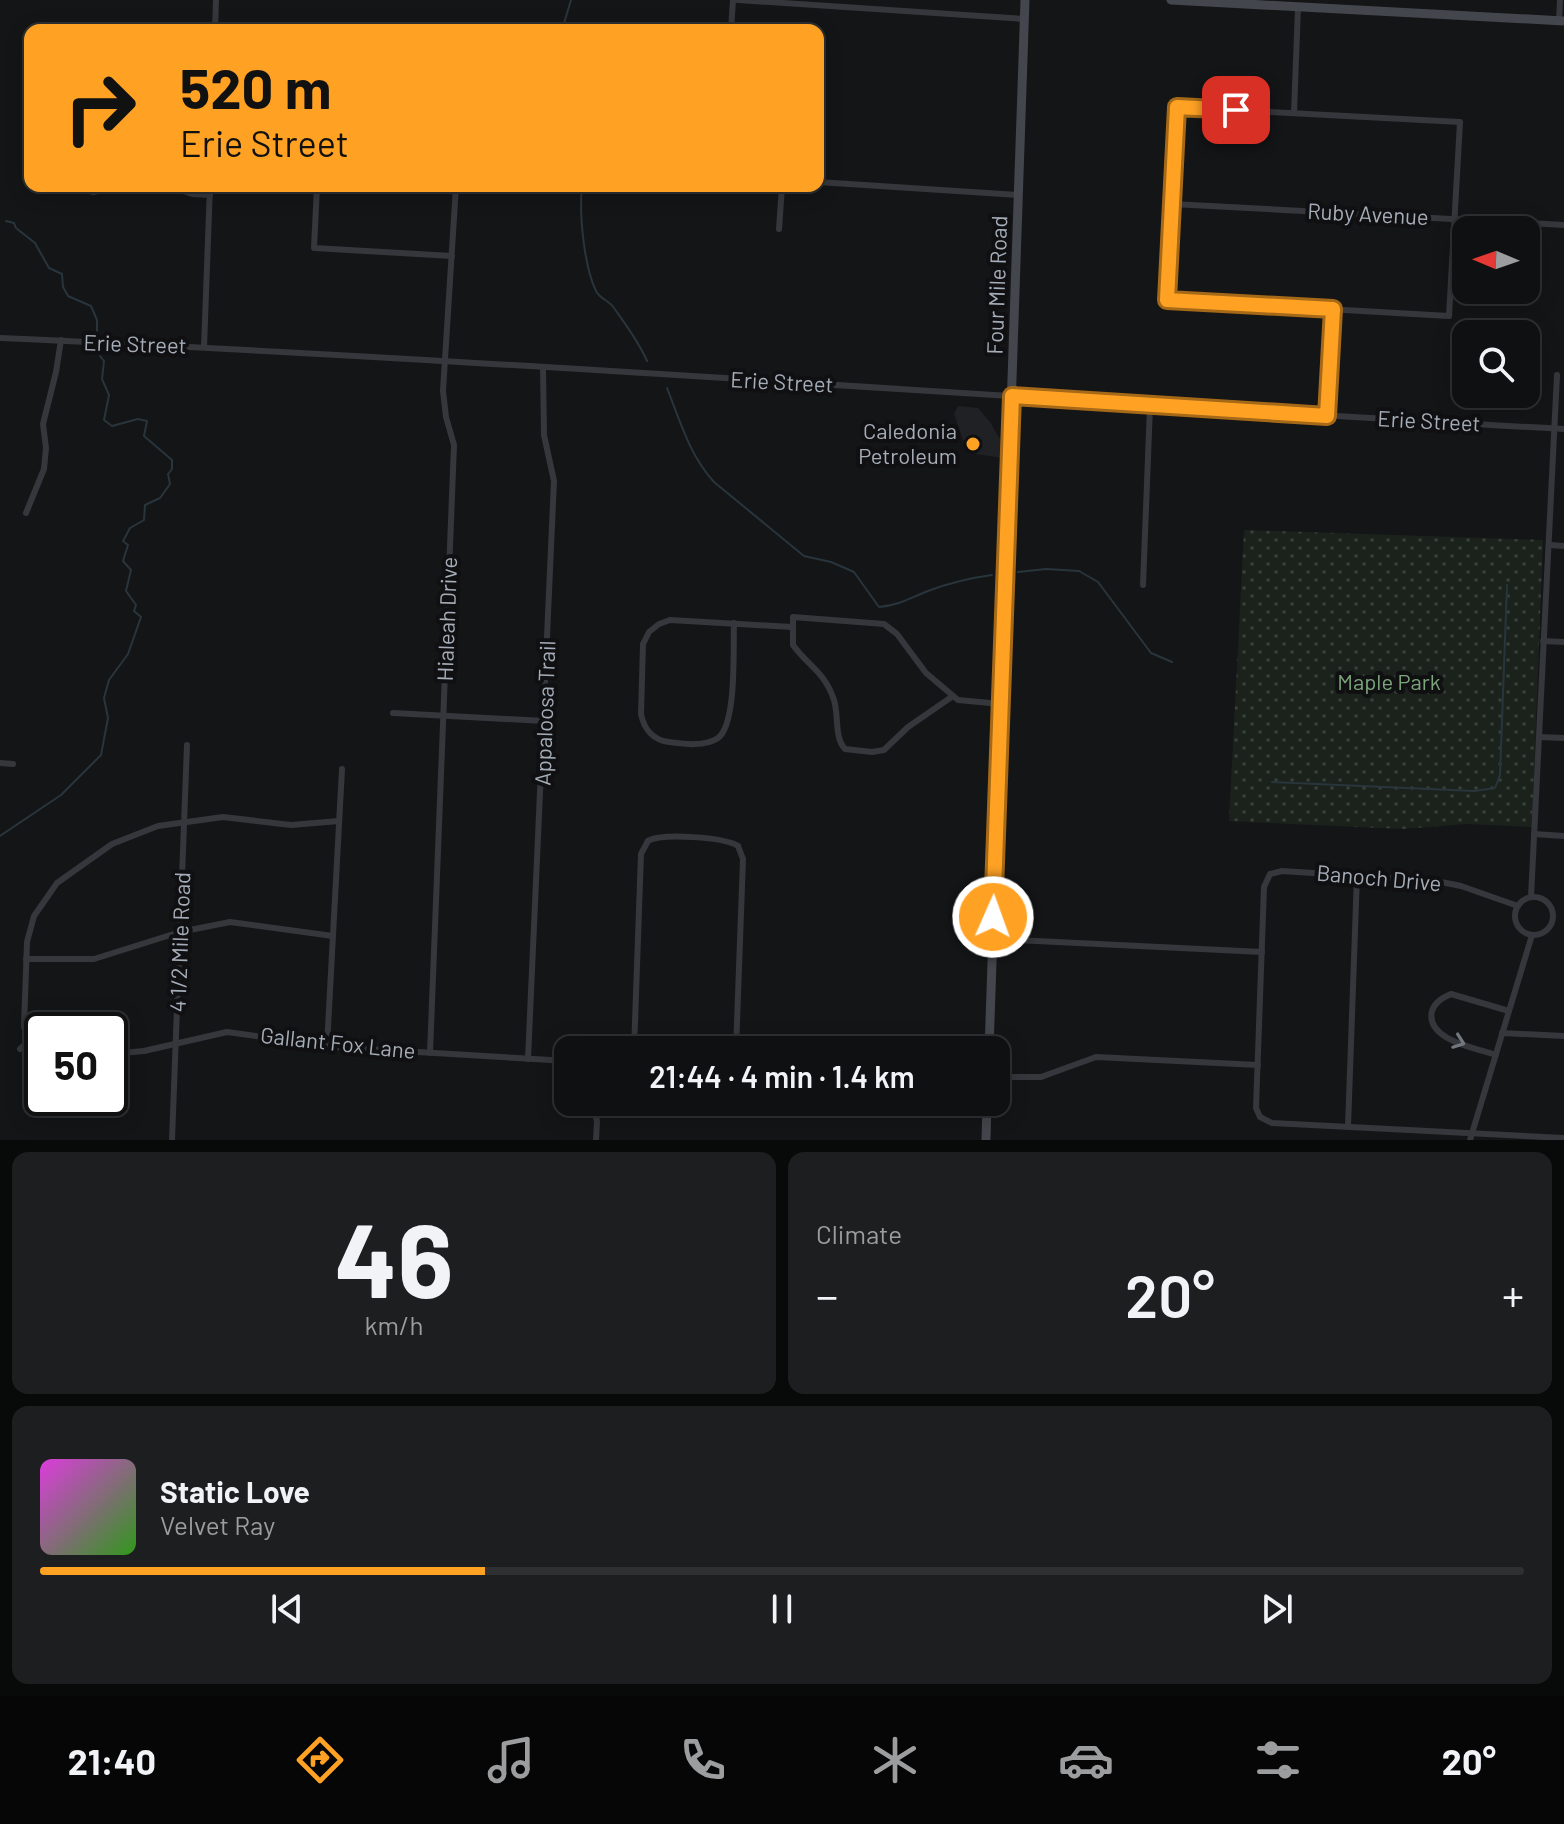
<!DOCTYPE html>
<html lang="en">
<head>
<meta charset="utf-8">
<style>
  :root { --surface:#0f1011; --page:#1d1e1f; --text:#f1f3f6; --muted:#9b9d9f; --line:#2f3031; --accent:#ffa224 }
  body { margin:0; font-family:Barlow,sans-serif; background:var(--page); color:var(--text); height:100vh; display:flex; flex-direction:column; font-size:30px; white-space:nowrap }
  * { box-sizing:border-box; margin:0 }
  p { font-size:26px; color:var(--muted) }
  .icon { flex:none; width:44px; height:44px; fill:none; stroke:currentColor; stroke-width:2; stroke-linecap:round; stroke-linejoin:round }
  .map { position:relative; height:1140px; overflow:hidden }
  .side { display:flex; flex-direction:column; gap:12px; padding:12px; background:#080909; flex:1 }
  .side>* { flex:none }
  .hud { position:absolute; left:24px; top:24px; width:800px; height:168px; border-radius:16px; box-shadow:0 4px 20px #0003,0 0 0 2px var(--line); background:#ffa224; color:#111; overflow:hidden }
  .needle { width:52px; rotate:272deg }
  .tools { position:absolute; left:1452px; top:216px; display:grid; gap:16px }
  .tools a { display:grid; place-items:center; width:88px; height:88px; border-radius:16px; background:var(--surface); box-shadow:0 4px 20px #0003,0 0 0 2px var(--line); font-size:40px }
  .speed { position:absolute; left:24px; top:1012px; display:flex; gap:16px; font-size:40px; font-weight:700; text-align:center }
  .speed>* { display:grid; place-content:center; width:104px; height:104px; border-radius:50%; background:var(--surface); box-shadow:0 4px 20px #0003,0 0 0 2px var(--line); line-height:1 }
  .speed .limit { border:4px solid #111; border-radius:12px; background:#fff; color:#111 }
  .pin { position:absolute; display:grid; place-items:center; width:68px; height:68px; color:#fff; margin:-34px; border-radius:16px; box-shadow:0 4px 12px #0006 }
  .me { position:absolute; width:88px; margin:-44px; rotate:2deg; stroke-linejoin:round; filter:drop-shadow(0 0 6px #0008) }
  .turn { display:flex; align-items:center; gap:28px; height:168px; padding:0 24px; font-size:36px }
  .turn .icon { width:104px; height:104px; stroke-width:2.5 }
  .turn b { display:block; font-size:56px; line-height:68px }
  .big { font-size:60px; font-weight:600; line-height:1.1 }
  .side .tile { flex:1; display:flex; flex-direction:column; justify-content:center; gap:12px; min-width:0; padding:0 28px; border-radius:16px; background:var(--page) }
  .side .dial { align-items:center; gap:0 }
  .dial b { font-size:104px; line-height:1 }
  .song { display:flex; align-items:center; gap:24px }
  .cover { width:96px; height:96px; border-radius:12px; background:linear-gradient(135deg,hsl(300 70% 55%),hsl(110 70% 35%)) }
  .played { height:8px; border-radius:4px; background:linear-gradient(90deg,var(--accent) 30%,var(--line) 30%) }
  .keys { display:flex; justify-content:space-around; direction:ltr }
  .heat { display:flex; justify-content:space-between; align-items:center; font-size:44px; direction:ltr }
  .side .tiles { flex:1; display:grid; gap:12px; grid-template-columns:1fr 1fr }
  .tile:last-child { grid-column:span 2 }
  .trip { position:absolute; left:554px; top:1036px; width:456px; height:80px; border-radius:16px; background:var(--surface); box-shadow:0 4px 20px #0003,0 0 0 2px var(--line); font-weight:600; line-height:80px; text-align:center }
  .tabs { display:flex; height:128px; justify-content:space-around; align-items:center; background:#060607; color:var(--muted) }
  .tabs .icon { width:56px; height:56px }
  .tabs .active { color:var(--accent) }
  .tabs b { font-size:36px; color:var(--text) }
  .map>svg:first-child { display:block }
  .built { fill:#202124 }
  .grass { fill:url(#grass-dots) }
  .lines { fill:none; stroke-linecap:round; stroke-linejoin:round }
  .stream { stroke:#29353c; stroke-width:2 }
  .street { stroke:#35373c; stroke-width:6 }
  .secondary { stroke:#43464c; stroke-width:9 }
  .oneway { stroke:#737880 }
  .route-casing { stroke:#a66917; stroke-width:20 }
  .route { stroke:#ffa224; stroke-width:14 }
  .poi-dot { fill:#ffa224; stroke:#101012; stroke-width:3 }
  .labels { text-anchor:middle; stroke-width:8; stroke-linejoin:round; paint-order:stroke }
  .street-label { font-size:22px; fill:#a5adb8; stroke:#101012 }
  .poi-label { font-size:22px; fill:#a5adb8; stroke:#101012; text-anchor:end }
  .park-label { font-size:22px; fill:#7ba57a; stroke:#101012 }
</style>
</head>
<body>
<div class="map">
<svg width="1564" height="1140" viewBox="0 0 1564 1140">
  <defs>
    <pattern id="grass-dots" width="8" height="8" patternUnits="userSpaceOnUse" patternTransform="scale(2)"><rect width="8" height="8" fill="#1a221b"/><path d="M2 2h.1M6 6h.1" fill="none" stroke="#383f3a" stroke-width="1.8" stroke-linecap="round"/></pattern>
  </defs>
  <rect width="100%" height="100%" fill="#141517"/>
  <path class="built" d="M 958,406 L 978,408 L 990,422 L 1000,439 L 1003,458 L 976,454 L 963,440 L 954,414 Z"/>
  <path class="grass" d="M 1244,530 L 1543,540 L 1532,827 L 1467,824 L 1403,829 L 1229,821 Z"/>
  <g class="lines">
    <g class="stream">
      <path d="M 562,30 L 571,0"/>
      <path d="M 582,186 C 579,214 584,266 596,291 C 600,299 610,301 614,308 C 626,325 639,342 647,361"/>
      <path d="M 6,221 L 14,223 L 16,228 L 35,243 L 49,268 L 62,274 L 63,287 L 68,296 L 91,306 L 97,320 L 97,333"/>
      <path d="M 667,388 C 680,421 690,456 714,482 L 804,556 L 831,562 L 854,572 L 879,607 C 900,605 910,598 928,591 C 949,583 970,578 992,575"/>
      <path d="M 1018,572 L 1046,569 L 1079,571 L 1098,582 L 1151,653 L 1172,662"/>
      <path d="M 1272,782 L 1474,791 L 1495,788 L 1500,775 L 1507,585"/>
      <path d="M 0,836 L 61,795 L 101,755 L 108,718 L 104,698 L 109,680 L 128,654 L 141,617 L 134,611 L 136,605 L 126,591 L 131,570 L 123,561 L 128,545 L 123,541 L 130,528 L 144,520 L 145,505 L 160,498 L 170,484 L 168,474 L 172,469 L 172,460 L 144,436 L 147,421 L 138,419 L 112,426 L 104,420 L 109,395 L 102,379 L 104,361 L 100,356"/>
    </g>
    <g class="street">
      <path d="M 738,0 L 1024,19"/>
      <path d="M 1559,21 L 1560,0"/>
      <path d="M 215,29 L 230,30"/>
      <path d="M 215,30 L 216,0"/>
      <path d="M 731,30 L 733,0"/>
      <path d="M 1177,107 L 1460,122 L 1449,316 L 1167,300 Z"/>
      <path d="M 1294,113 L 1298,7"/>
      <path d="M 818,182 L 1018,195"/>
      <path d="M 79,186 L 93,192 L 126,186"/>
      <path d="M 169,186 L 192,194 L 210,195"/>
      <path d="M 317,186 L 314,248 L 452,256"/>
      <path d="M 1172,204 L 1564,225"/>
      <path d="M 779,229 L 782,186"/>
      <path d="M 0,338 C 522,361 1043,401 1564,429"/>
      <path d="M 204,347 L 210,186"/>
      <path d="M 1327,416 L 1333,309"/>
      <path d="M 26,513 L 44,469 L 46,448 L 43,424 L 56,372 L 61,340"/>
      <path d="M 1550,545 L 1564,546"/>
      <path d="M 1143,585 L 1150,406"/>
      <path d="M 734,623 C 733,648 737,724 718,738 C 705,747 684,744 669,742 C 653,740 644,729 641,714 L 643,644 L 649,632 L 659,624 L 670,620 L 792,627"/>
      <path d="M 1543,641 L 1564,642"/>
      <path d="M 953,696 L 908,727 L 884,750 L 872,752 L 845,749 C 834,737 839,716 834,700 C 825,672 808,666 793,645 L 793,617 L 884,624 L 897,634 L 926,673 L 958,700 L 1001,704"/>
      <path d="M 393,713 L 545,721"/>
      <path d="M 1539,737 L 1564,738"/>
      <path d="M 0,763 L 13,764"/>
      <path d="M 1534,834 L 1564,836"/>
      <path d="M 648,841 C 662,833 724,837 738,846"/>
      <path d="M 1531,897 L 1557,375"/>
      <circle cx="1534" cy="916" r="19"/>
      <path d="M 1518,906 L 1461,886 L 1436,881 L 1282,871 L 1270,874 L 1264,887 L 1256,1108 L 1260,1117 L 1272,1123 L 1564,1138"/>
      <path d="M 993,939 L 1262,952"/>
      <path d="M 26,959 L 94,959 L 180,932 L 230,922 L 333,936"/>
      <path d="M 1502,1033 L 1564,1036"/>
      <path d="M 327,1046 L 342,769"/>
      <path d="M 20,1049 L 30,1040"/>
      <path d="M 42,1049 L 30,1040 L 24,1027 L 27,942 L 34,916 L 57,883 L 112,844 L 158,826 L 223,817 L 291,825 L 339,821"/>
      <path d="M 634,1050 L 641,854 L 648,841"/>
      <path d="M 736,1050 L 743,859 L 738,846"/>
      <path d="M 430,1053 L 454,445 L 446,417 L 443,391 L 456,186"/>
      <path d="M 110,1054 L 144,1051 L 227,1032 L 334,1047 L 568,1061"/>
      <path d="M 1496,1055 C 1476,1048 1425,1040 1432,1011 C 1435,1002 1442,998 1451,994 L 1509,1011"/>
      <path d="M 528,1059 L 554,481 L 544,435 L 543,368"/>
      <path d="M 996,1077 L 1041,1077 L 1096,1057 L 1258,1065"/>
      <path d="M 591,1102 L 597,1121 L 596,1140"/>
      <path d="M 1348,1127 L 1357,875"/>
      <path d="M 172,1140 L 187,745"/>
      <path d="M 1470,1140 L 1532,935"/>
    </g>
    <g class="secondary">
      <path d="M 1171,0 L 1564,21"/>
      <path d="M 989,1050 L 1025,0"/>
      <path d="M 986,1140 L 987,1102"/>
    </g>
  </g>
  <defs><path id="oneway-chevron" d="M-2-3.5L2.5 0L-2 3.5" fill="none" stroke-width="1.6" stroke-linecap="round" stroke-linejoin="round" transform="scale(2)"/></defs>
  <use class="oneway" href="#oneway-chevron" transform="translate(1459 1042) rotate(20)"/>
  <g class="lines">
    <g class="route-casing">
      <path id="route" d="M 993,917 L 1012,396 L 1327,416 L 1333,309 L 1167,300 L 1177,107 L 1236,110"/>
    </g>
    <use href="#route" class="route"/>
  </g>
  <circle class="poi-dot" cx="973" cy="444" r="8"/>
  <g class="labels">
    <g class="street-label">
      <text transform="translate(1368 214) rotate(3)" y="8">Ruby Avenue</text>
      <text transform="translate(997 285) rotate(-88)" y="8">Four Mile Road</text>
      <text transform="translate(135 344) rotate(2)" y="8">Erie Street</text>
      <text transform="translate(782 382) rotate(3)" y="8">Erie Street</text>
      <text transform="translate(1429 421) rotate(3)" y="8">Erie Street</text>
      <text transform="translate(447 619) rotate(-88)" y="8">Hialeah Drive</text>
      <text transform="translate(545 713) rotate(-88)" y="8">Appaloosa Trail</text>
      <text transform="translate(1379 878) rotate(5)" y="8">Banoch Drive</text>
      <text transform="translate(180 942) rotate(-88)" y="8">4 1/2 Mile Road</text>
      <text transform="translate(338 1043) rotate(6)" y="8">Gallant Fox Lane</text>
    </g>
    <g class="poi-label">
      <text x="957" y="439">Caledonia<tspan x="957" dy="25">Petroleum</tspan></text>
    </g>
    <g class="park-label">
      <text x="1389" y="690">Maple Park</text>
    </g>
  </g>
</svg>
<div class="tools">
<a><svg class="needle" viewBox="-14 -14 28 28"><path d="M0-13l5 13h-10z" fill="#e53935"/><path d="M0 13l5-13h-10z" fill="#9b9d9f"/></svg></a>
<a><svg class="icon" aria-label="search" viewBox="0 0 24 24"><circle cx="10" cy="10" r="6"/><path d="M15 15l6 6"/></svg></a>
</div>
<div class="speed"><div class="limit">50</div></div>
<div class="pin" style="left:1236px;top:110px;background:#d93025"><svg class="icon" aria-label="arrive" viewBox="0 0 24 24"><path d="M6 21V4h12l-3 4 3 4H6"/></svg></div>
<svg class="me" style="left:993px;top:917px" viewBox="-20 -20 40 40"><circle r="17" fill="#ffa224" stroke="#fff" stroke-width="3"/><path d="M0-11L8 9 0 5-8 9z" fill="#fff"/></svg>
<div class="trip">21:44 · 4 min · 1.4 km</div>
<div class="hud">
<div class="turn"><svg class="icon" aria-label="right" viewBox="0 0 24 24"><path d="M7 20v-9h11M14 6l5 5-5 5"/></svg><div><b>520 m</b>Erie Street</div></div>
</div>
</div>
<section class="side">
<div class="tiles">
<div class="tile dial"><b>46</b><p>km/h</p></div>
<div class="tile"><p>Climate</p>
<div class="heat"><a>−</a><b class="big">20°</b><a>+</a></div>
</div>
<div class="tile">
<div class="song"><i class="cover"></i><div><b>Static Love</b><p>Velvet Ray</p></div></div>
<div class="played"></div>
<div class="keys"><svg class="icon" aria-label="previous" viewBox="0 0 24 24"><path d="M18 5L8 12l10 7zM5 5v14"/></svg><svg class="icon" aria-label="pause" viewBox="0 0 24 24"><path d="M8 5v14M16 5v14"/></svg><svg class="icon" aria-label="next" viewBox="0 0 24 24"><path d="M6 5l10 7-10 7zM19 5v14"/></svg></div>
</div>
</div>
</section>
<nav class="tabs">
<b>21:40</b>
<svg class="icon active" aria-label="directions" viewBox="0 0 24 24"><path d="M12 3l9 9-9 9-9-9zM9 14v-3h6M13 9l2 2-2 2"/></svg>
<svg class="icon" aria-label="music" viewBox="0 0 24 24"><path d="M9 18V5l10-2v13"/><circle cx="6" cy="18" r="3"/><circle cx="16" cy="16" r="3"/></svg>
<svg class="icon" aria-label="phone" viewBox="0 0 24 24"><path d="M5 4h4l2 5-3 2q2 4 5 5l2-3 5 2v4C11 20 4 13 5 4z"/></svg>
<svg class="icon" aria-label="climate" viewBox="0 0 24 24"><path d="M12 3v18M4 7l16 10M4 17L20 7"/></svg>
<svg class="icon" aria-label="car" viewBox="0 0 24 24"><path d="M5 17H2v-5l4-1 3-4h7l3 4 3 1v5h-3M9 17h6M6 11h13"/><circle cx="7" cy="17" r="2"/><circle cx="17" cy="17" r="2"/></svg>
<svg class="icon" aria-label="filters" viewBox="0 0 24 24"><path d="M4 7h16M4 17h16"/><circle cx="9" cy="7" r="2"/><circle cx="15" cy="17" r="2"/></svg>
<b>20°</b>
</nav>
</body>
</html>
